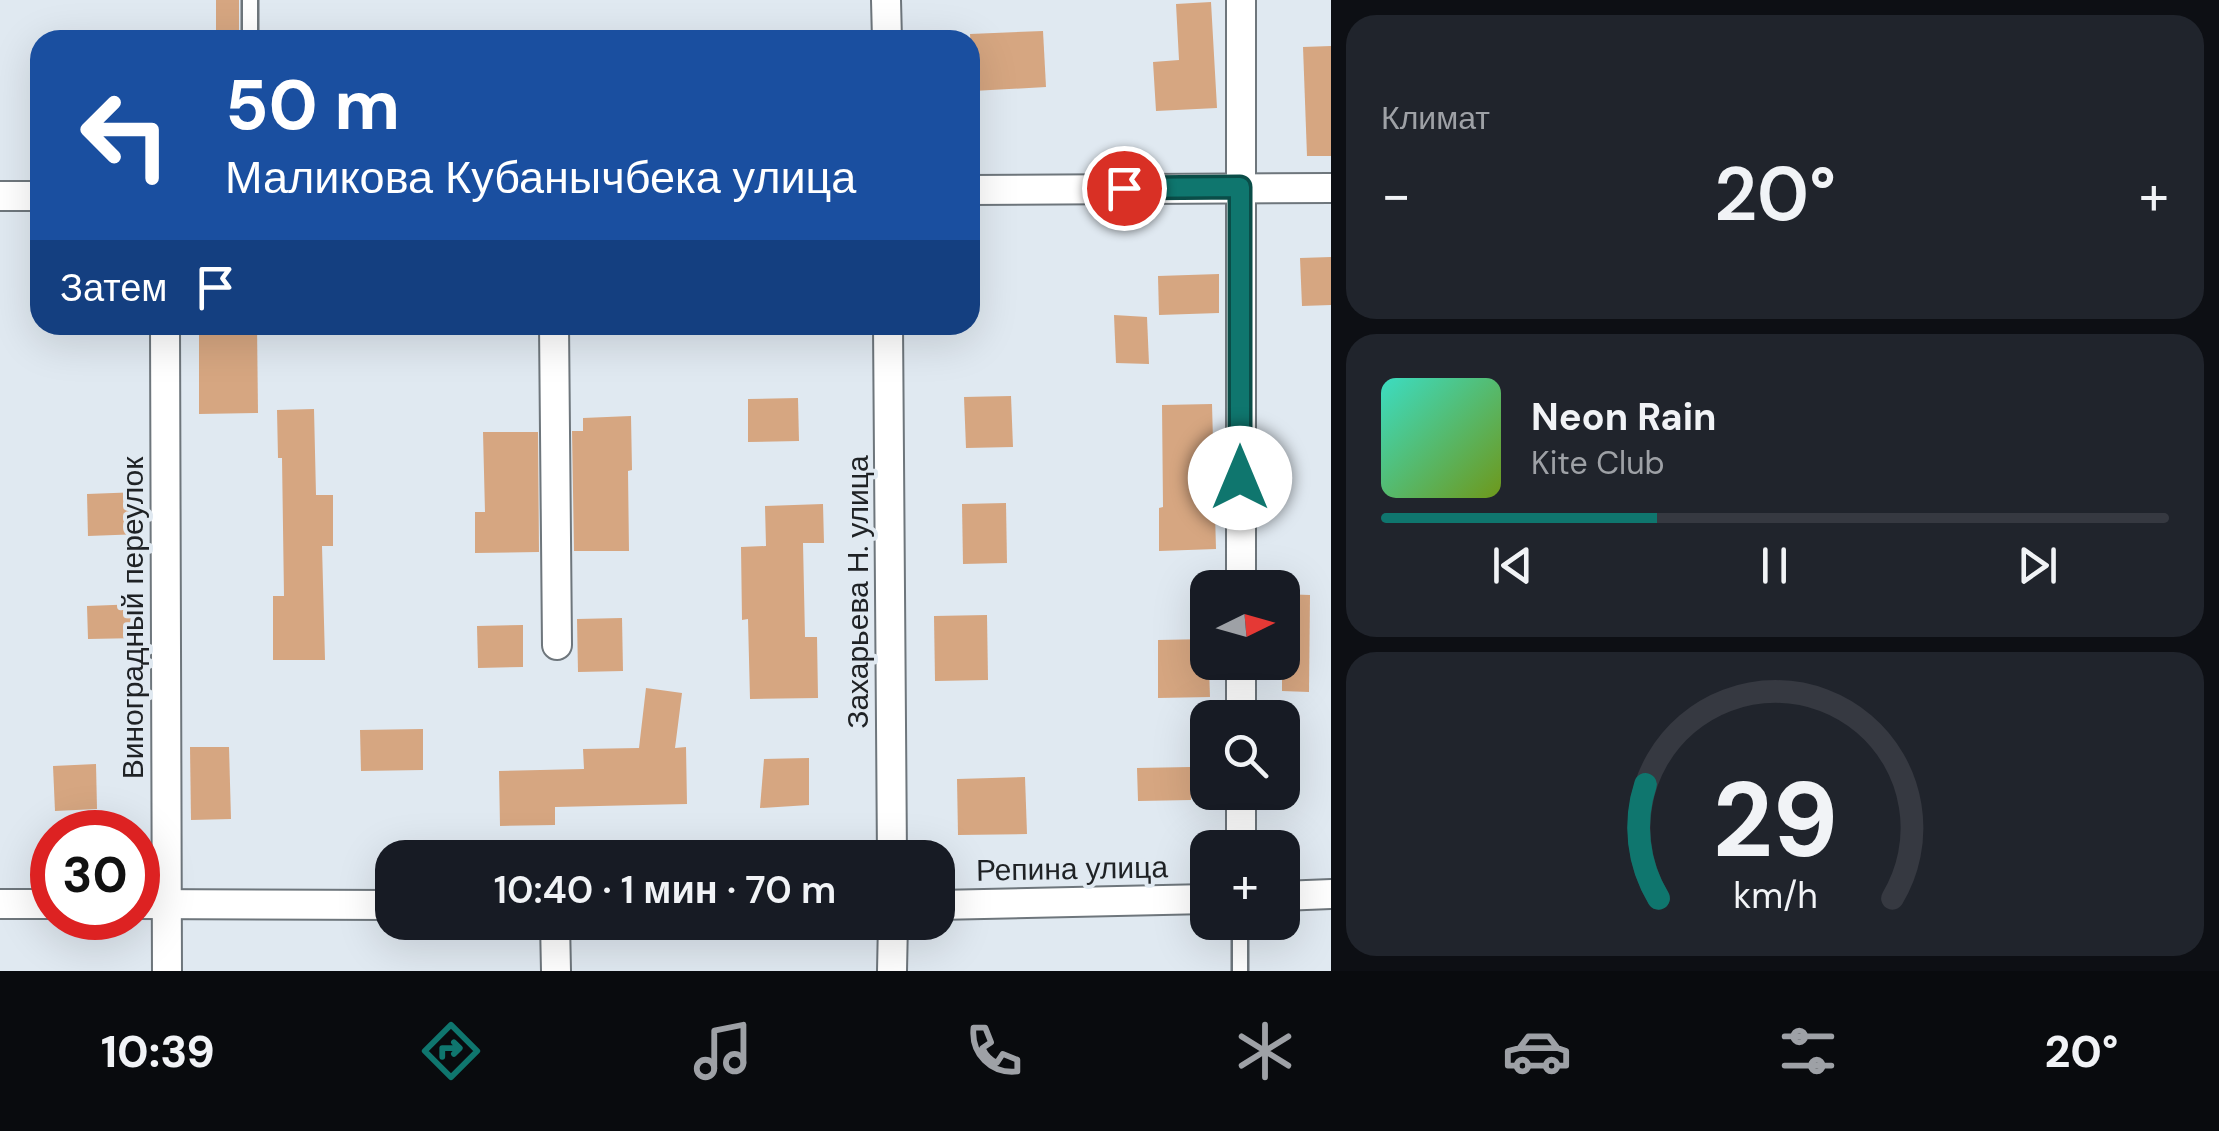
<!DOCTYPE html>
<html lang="ru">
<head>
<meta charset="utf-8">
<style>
  :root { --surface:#171b24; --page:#20242c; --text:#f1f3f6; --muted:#9ea1a6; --line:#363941; --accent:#0f766e }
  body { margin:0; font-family:"DM Sans",sans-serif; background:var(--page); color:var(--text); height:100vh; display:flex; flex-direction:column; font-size:38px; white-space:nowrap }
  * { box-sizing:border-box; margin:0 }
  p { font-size:32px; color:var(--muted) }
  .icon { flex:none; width:55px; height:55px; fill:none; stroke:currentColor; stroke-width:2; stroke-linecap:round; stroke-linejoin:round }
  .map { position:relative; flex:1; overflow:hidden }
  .panel { display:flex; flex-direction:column; gap:15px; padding:15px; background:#0d0f14; width:888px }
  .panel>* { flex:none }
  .banner { position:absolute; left:30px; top:30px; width:950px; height:305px; border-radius:30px; box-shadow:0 10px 40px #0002; background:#1a4fa0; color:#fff; overflow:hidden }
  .needle { width:65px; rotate:85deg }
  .fabs { position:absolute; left:1190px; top:570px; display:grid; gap:20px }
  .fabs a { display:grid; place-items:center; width:110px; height:110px; border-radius:20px; background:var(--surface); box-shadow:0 10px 40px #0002; font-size:50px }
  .speed { position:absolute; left:30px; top:810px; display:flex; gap:20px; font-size:50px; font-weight:700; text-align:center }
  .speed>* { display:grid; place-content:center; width:130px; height:130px; border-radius:50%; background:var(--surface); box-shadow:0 10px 40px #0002; line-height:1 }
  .speed .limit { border:15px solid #d22; background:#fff; color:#111 }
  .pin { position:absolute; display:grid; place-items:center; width:85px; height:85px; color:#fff; margin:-42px; border:5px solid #fff; border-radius:50%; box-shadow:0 2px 10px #0007 }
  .me { position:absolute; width:110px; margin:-55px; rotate:0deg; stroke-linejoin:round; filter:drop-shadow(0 0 8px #0008) }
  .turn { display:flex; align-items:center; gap:35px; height:210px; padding:0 30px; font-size:45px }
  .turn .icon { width:130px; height:130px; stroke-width:2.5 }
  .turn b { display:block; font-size:70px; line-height:85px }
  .then { display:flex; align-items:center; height:95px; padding:0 30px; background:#0003; gap:20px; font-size:38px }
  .big { font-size:75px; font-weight:600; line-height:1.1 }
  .panel .tile { flex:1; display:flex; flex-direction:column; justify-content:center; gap:15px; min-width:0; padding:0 35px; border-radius:30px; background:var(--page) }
  .panel .dial { align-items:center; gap:0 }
  .dial svg { height:260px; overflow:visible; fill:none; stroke:var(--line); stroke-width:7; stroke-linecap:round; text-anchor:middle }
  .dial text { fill:var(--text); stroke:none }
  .song { display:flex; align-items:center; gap:30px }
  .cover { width:120px; height:120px; border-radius:15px; background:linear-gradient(135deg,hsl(170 70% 55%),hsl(80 70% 35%)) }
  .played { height:10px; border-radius:5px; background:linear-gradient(90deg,var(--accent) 35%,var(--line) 35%) }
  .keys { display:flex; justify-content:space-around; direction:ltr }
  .heat { display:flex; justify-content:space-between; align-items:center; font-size:55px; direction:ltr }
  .trip { position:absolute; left:375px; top:840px; width:580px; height:100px; border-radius:30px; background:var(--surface); box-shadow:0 10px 40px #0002; font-weight:600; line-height:100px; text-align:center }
  .menu { display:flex; height:160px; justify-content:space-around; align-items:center; background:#090b0e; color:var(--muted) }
  .menu .icon { width:70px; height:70px }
  .menu .current { color:var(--accent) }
  .menu b { font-size:45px; color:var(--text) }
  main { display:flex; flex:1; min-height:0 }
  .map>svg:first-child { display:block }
  .building { fill:#d6a681 }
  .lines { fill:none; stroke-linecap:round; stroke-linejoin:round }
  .service-casing { stroke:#6e767c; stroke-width:19 }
  .minor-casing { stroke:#6e767c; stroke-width:32 }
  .service { stroke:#fff; stroke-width:14 }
  .minor { stroke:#fff; stroke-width:28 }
  .route-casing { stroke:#0a4d48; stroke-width:25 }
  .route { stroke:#0f766e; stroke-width:18 }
  .labels { text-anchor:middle; stroke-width:8; stroke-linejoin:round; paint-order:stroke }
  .street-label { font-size:30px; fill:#1f2225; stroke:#e0e9f1 }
</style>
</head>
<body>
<main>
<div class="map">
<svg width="1332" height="971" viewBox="0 0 1332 971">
  <rect width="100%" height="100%" fill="#e0e9f1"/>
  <g class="building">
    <path d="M 216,0 L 239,0 L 239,34 L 216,30 Z"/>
    <path d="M 1211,2 L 1217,108 L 1156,111 L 1153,62 L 1179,60 L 1176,4 Z"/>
    <path d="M 1043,31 L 1046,87 L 973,91 L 970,34 Z"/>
    <path d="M 1332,46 L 1332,156 L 1307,156 L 1303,47 Z"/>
    <path d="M 1332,257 L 1332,305 L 1302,306 L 1300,258 Z"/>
    <path d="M 1219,274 L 1219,313 L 1159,315 L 1158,276 Z"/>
    <path d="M 1114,315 L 1147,317 L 1149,364 L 1116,363 Z"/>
    <path d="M 199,325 L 257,325 L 258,413 L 199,414 Z"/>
    <path d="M 1011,396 L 1013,447 L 966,448 L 964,397 Z"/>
    <path d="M 798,398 L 799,441 L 748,442 L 748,399 Z"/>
    <path d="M 1212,404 L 1216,549 L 1159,551 L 1159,508 L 1163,507 L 1162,405 Z"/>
    <path d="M 314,409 L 316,495 L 333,495 L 333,546 L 322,546 L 325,660 L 273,660 L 273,596 L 284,596 L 282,458 L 278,458 L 277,410 Z"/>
    <path d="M 631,416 L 632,470 L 628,471 L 629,551 L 574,551 L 572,431 L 583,431 L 583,418 Z"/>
    <path d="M 483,432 L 538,432 L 539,552 L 475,553 L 475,512 L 485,512 Z"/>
    <path d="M 140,492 L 142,534 L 88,536 L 87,494 Z"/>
    <path d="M 1006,503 L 1007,563 L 963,564 L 962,504 Z"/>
    <path d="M 823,504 L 824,543 L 803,543 L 805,637 L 817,637 L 818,698 L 750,699 L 748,619 L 742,620 L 741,547 L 766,546 L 765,506 Z"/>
    <path d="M 1282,594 L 1310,595 L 1309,692 L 1282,691 Z"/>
    <path d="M 139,604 L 140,638 L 88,639 L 87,606 Z"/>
    <path d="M 987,615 L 988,680 L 935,681 L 934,616 Z"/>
    <path d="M 622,618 L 623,671 L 578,672 L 577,619 Z"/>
    <path d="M 523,625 L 523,667 L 478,668 L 477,626 Z"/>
    <path d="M 1208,639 L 1210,697 L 1158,698 L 1158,640 Z"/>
    <path d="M 646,688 L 682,693 L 675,748 L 686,747 L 687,804 L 555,807 L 555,825 L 500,826 L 499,771 L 584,769 L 583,749 L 639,748 Z"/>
    <path d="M 423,729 L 423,770 L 361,771 L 360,730 Z"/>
    <path d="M 190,747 L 229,747 L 231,819 L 191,820 Z"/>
    <path d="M 809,758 L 809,805 L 760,808 L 764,759 Z"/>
    <path d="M 96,764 L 97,809 L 55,811 L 53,766 Z"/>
    <path d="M 1190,767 L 1191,800 L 1138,801 L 1137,768 Z"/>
    <path d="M 1025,777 L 1027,834 L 958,835 L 957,779 Z"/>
  </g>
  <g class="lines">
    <g class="service-casing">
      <g id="service">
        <path d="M 250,40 L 250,0"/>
        <path d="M 1240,971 L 1240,922"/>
      </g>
    </g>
    <g class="minor-casing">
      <g id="minor">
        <path d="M 886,0 L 887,40"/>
        <path d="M 1241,0 L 1241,588"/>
        <path d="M 970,190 L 1332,188"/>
        <path d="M 0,196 L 40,196"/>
        <path d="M 165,325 L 167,971"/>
        <path d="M 554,325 L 557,645"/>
        <path d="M 888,325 L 892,858"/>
        <path d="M 1241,718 L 1241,662"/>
        <path d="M 1241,848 L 1241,792"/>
        <path d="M 1282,896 L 1332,894"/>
        <path d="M 0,904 L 52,904"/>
        <path d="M 138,904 L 392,905"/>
        <path d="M 938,905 L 1208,899"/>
        <path d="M 555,922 L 556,971"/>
        <path d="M 892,971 L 893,922"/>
      </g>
    </g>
    <use href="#service" class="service"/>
    <use href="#minor" class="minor"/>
  </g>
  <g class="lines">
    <g class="route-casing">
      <path id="route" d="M 1124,188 L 1240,187 L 1240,478"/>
    </g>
    <use href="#route" class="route"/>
  </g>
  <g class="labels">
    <g class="street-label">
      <text transform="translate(858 592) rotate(-90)" y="10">Захарьева Н. улица</text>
      <text transform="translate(133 618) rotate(-90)" y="10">Виноградный переулок</text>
      <text transform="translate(1072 869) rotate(-1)" y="10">Репина улица</text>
    </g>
  </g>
</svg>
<div class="fabs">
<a><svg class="needle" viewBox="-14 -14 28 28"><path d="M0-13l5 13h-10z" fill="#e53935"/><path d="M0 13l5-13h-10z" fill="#9ea1a6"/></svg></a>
<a><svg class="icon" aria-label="search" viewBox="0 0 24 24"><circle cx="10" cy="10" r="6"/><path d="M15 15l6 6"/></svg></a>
<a>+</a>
</div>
<div class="speed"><div class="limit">30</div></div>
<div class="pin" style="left:1124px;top:188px;background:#d93025"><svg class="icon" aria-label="arrive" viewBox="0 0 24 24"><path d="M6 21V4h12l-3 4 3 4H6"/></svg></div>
<svg class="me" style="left:1240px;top:478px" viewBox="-20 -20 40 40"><circle r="19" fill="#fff"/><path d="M0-13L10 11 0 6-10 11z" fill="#0f766e"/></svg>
<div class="trip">10:40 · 1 мин · 70 m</div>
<div class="banner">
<div class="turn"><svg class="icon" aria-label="left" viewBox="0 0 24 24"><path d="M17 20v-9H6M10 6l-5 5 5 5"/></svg><div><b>50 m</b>Маликова Кубанычбека улица</div></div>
<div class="then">Затем<svg class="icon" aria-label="arrive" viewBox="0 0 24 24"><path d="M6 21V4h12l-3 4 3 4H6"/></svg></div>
</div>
</div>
<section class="panel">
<div class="tile"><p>Климат</p>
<div class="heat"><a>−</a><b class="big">20°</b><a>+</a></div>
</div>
<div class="tile">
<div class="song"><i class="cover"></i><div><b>Neon Rain</b><p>Kite Club</p></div></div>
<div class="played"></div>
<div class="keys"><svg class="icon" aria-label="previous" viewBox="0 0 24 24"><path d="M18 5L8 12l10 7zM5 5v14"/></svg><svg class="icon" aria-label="pause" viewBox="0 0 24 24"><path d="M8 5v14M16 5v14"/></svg><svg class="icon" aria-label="next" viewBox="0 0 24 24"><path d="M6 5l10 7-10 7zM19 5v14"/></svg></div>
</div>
<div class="tile dial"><svg viewBox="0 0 100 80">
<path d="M14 69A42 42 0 1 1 86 69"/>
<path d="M14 69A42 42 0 0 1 10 34" stroke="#0f766e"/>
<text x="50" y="56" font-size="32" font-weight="700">29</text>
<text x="50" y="72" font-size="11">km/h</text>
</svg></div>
</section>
</main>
<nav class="menu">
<b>10:39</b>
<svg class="icon current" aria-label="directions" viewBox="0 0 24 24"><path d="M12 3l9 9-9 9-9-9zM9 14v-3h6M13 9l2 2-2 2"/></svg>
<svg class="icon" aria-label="music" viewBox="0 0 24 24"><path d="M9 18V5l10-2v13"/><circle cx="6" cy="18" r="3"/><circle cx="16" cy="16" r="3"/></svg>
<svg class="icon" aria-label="phone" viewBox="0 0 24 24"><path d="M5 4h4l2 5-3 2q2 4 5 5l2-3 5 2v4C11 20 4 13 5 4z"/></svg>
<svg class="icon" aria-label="climate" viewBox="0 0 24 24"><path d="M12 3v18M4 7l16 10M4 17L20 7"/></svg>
<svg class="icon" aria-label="car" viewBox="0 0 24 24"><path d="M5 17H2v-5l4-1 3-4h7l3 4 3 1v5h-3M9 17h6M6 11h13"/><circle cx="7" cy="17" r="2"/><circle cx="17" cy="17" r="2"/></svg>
<svg class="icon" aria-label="filters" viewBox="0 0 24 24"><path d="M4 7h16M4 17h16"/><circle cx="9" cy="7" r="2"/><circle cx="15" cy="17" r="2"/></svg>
<b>20°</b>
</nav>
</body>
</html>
